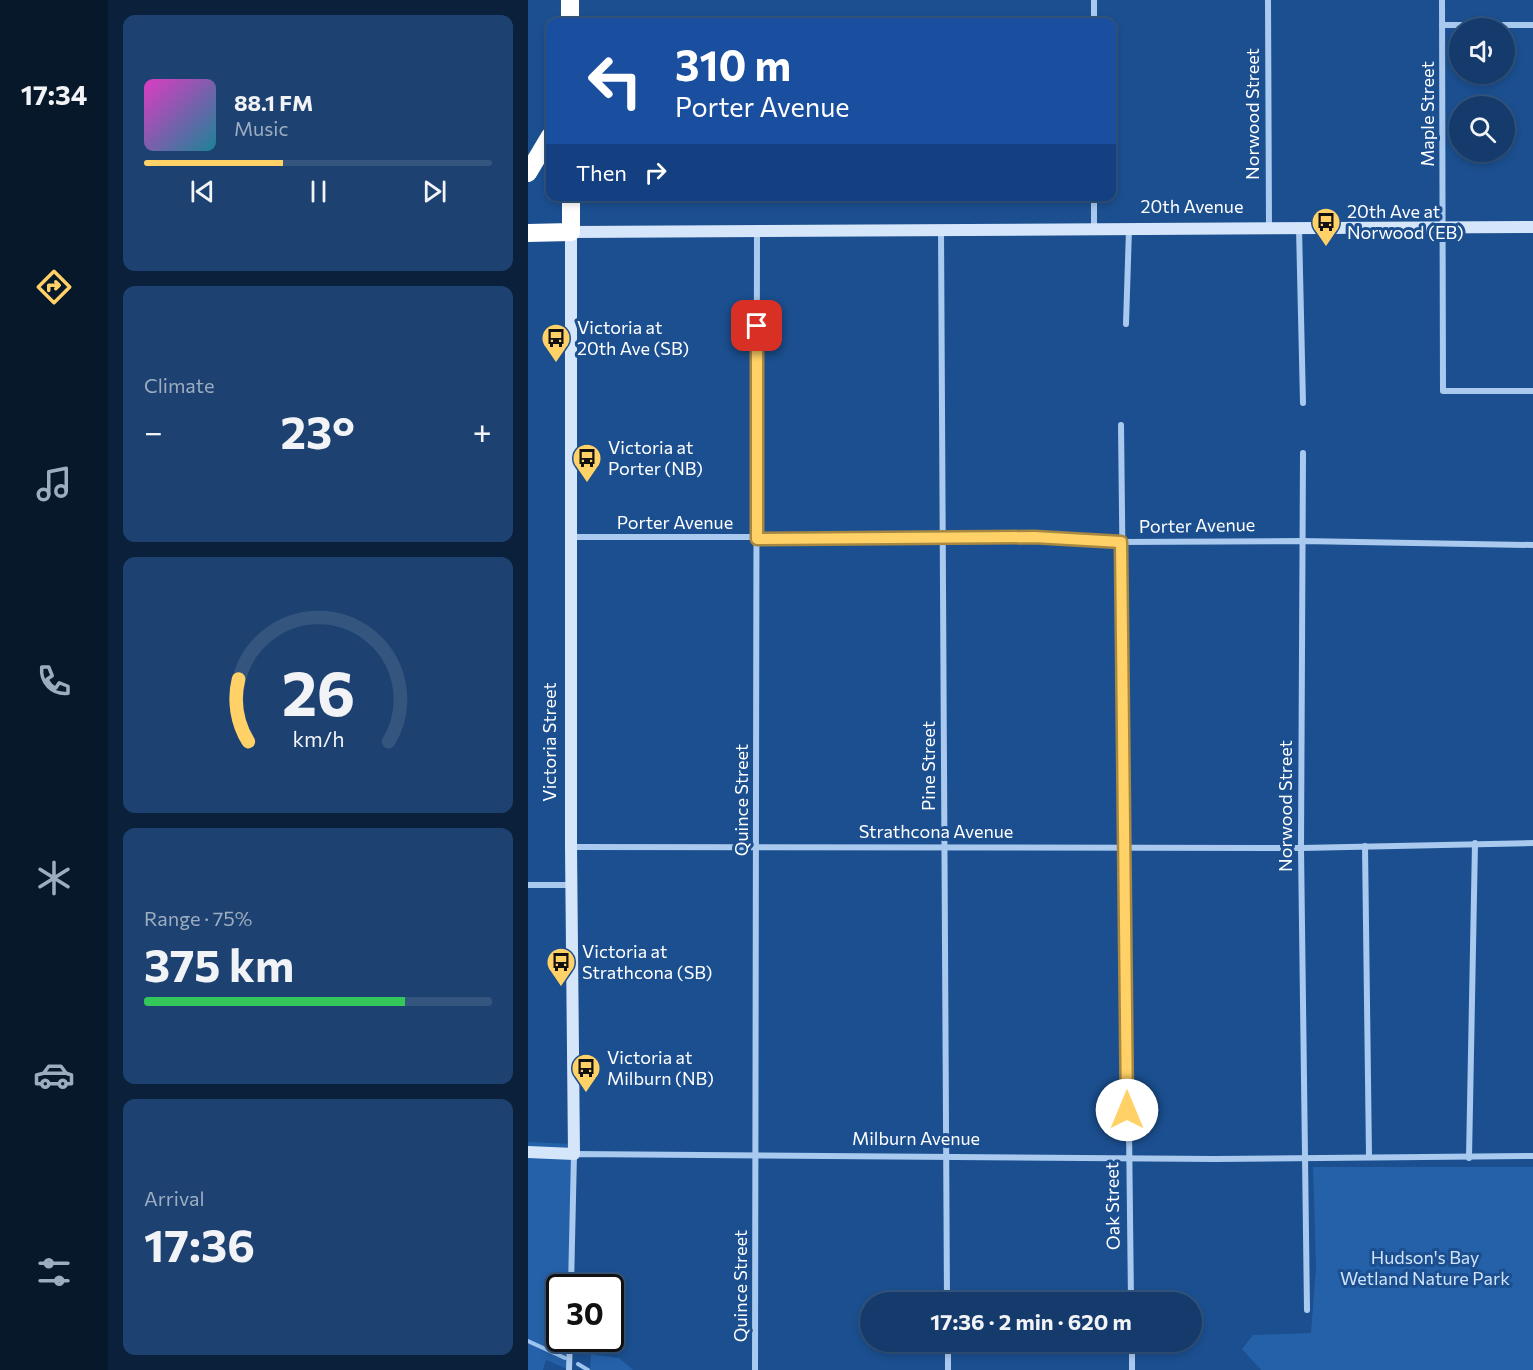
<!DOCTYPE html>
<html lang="en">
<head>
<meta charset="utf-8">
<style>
  :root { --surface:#143b6b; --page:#1d4271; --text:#f1f3f6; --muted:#9dadc1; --line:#33557e; --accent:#ffd166 }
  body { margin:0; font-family:Commissioner,sans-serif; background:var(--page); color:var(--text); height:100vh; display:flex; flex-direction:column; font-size:22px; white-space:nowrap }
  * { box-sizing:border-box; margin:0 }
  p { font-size:20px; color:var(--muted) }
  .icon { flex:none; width:33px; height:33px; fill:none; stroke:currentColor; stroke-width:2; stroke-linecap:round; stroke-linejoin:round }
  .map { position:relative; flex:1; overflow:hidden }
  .sheet { display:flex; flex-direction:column; gap:15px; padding:15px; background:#0b203b; width:420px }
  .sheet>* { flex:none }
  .banner { position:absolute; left:18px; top:18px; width:570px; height:183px; border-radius:12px; box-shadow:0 3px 9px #0003,0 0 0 2px var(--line); background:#1a4fa0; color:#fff; overflow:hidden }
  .buttons { position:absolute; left:921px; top:18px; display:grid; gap:12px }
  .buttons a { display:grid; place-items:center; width:66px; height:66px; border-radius:50%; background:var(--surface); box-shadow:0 3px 9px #0003,0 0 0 2px var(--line); font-size:30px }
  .speed { position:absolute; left:18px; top:1274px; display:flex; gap:12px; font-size:30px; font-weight:700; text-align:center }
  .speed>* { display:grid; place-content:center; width:78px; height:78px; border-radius:50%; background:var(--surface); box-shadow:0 3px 9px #0003,0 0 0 2px var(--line); line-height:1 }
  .speed .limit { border:3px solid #111; border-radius:9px; background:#fff; color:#111 }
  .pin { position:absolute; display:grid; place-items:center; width:51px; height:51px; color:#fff; margin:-26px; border-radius:12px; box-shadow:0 3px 9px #0006 }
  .me { position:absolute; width:66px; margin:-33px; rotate:0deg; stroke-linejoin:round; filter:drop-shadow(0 0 4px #0008) }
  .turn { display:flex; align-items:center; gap:21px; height:126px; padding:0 30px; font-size:27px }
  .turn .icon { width:78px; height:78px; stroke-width:2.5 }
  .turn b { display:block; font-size:42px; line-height:51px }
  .then { display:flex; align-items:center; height:57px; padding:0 30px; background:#0003; gap:12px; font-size:22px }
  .big { font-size:45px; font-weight:700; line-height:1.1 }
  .sheet .card { flex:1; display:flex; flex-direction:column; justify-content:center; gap:9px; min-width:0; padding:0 21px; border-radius:12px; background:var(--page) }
  .sheet .dial { align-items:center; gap:0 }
  .dial svg { height:156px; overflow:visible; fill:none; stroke:var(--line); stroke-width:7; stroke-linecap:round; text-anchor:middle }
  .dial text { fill:var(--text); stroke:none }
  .song { display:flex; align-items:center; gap:18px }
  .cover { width:72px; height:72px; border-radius:9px; background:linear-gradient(135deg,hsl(310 70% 55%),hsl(190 70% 35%)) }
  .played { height:6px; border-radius:3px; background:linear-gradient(90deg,var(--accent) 40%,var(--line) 40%) }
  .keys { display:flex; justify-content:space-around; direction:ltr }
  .heat { display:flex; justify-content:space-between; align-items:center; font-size:33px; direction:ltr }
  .charge { height:9px; border-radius:4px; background:linear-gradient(90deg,#34c759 75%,var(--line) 0) }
  .trip { position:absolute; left:332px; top:1292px; width:342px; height:60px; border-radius:30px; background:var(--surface); box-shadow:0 3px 9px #0003,0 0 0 2px var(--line); font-weight:700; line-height:60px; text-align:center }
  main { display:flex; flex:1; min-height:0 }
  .dock { display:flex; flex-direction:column; width:108px; justify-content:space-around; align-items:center; background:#08182b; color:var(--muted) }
  .dock .icon { width:42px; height:42px }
  .dock .active { color:var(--accent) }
  .dock b { font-size:27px; color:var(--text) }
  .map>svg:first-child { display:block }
  .green { fill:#2461a8 }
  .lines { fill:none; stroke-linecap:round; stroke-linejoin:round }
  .stream { stroke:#9cc4f0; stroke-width:4 }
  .street { stroke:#a9c9ee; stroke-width:6 }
  .secondary { stroke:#d6e6fa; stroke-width:12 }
  .highway { stroke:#fff; stroke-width:18 }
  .route-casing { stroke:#a68842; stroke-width:15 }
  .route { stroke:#ffd166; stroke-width:10 }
  .labels { text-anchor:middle; stroke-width:6; stroke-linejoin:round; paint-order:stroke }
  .street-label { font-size:18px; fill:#fff; stroke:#1b4f8f }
  .poi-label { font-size:18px; fill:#fff; stroke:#1b4f8f; text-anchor:start }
  .park-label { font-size:18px; fill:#cfe3fa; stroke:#1b4f8f }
</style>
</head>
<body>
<main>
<nav class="dock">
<b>17:34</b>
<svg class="icon active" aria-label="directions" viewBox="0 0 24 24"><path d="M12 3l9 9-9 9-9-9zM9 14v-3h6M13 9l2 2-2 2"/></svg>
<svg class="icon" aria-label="music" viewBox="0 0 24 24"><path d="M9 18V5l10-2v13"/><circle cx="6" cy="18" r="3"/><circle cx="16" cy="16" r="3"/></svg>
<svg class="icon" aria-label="phone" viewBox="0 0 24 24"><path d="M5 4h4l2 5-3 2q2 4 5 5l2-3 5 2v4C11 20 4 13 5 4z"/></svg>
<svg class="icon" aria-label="climate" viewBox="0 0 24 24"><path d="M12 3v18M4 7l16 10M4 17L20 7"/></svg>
<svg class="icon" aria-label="car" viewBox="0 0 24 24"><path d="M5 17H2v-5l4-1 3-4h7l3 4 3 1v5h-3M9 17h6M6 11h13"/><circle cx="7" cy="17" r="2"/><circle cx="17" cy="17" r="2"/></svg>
<svg class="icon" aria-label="filters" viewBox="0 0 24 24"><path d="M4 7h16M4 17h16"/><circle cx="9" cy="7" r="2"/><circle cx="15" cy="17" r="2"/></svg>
</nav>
<section class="sheet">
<div class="card">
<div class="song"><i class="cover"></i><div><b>88.1 FM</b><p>Music</p></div></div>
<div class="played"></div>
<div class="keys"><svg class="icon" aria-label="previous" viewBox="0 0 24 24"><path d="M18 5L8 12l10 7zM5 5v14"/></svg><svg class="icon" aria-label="pause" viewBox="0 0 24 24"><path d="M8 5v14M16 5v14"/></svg><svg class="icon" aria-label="next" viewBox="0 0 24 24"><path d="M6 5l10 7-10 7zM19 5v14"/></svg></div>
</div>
<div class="card"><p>Climate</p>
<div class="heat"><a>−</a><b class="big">23°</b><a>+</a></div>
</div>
<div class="card dial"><svg viewBox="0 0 100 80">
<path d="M14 69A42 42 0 1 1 86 69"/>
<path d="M14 69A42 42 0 0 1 9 37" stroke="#ffd166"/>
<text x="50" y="56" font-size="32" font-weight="700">26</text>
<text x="50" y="72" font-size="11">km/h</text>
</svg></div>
<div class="card"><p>Range · 75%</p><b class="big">375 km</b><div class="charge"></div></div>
<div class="card"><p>Arrival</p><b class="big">17:36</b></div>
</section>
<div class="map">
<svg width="1005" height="1370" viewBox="0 0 1005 1370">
  <rect width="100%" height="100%" fill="#1b4f8f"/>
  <g class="green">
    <path d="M 0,1142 L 43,1144 L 42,1287 L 32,1287 L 32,1338 L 42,1338 L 42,1370 L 18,1360 L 15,1370 L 0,1370 Z"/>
    <path d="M 785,1167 L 1005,1167 L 1005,1370 L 733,1370 L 714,1349 L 725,1335 L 783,1333 L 788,1267 Z"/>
    <path d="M 63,1354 L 91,1358 L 105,1370 L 62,1370 Z"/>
  </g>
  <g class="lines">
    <g class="stream">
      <path d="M 0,1341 L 37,1358"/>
      <path d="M 50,1364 L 60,1370"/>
    </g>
    <g class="street">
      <path d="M 740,0 L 741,228"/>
      <path d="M 914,0 L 915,391 L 1005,391"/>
      <path d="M 566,22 L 566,0"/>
      <path d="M 914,25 L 1005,25"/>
      <path d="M 771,228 L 775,403"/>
      <path d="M 413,229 L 419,1302"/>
      <path d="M 566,229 L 566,196"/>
      <path d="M 598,324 L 601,229"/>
      <path d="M 593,425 L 603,1302"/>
      <path d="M 775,453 L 773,848 L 779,1310"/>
      <path d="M 45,537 L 506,537 L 593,542 L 774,541 L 1005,545"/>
      <path d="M 837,846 L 841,1157"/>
      <path d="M 43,847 L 773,848 L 1005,843"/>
      <path d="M 0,885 L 44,885"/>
      <path d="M 941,1158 L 947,843"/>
      <path d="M 43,1287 L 46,1154 L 687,1159 L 1005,1156"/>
      <path d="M 420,1341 L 420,1370"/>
      <path d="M 604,1341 L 604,1370"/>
      <path d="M 41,1370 L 42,1338"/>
      <path d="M 227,1370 L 229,231"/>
    </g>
    <path class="secondary" d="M 0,1152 L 46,1154 L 43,847 L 43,232 L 1005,227"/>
    <g class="highway">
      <path d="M 42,0 L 42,22"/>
      <path d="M 0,173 L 22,136"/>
      <path d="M 0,233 L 43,232 L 43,196"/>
    </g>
  </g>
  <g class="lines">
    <g class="route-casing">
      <path id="route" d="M 229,326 L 229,539 L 506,537 L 593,542 L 599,1110"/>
    </g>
    <use href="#route" class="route"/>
  </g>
  <defs>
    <g id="bus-pin" transform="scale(1.5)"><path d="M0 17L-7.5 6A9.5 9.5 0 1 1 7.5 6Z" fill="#ffd166" stroke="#1b4f8f"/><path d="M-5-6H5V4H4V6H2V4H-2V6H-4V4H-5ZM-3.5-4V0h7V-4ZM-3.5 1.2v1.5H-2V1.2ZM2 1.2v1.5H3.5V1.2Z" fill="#111"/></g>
  </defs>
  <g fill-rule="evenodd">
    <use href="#bus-pin" x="798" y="222"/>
    <use href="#bus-pin" x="28" y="338"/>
    <use href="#bus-pin" x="59" y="458"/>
    <use href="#bus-pin" x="33" y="962"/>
    <use href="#bus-pin" x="58" y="1068"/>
  </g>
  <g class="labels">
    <g class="street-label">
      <text transform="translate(725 114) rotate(-90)" y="6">Norwood Street</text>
      <text transform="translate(900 114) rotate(-90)" y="6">Maple Street</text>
      <text x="664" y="213">20th Avenue</text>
      <text x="147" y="529">Porter Avenue</text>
      <text transform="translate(669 526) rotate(-1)" y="6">Porter Avenue</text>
      <text transform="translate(22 742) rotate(-90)" y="6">Victoria Street</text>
      <text transform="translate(401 766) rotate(-90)" y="6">Pine Street</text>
      <text transform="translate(214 800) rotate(-90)" y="6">Quince Street</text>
      <text transform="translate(758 806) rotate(-90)" y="6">Norwood Street</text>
      <text x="408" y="838">Strathcona Avenue</text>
      <text x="388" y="1145">Milburn Avenue</text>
      <text transform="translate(585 1206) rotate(-91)" y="6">Oak Street</text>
      <text transform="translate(213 1286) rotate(-90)" y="6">Quince Street</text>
    </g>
    <g class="poi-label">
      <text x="819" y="218">20th Ave at<tspan x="819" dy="21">Norwood (EB)</tspan></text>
      <text x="49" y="334">Victoria at<tspan x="49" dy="21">20th Ave (SB)</tspan></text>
      <text x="80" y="454">Victoria at<tspan x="80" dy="21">Porter (NB)</tspan></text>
      <text x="54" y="958">Victoria at<tspan x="54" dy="21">Strathcona (SB)</tspan></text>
      <text x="79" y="1064">Victoria at<tspan x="79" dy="21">Milburn (NB)</tspan></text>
    </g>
    <g class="park-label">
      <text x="897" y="1264">Hudson's Bay<tspan x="897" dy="21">Wetland Nature Park</tspan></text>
    </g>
  </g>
</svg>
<div class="buttons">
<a><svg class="icon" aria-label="sound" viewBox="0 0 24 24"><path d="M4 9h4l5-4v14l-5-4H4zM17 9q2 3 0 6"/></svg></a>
<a><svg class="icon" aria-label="search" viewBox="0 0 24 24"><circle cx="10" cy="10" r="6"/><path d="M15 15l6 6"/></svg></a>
</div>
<div class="speed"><div class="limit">30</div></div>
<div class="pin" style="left:229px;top:326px;background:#d93025"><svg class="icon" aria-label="arrive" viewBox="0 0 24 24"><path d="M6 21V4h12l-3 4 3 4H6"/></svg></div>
<svg class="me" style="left:599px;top:1110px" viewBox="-20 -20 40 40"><circle r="19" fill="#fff"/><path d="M0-13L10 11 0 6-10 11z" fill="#ffd166"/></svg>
<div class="trip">17:36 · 2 min · 620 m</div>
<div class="banner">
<div class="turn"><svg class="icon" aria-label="left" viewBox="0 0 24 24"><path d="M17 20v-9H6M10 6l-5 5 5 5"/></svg><div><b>310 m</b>Porter Avenue</div></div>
<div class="then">Then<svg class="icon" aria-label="right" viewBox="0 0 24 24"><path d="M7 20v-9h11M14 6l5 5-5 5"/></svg></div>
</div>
</div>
</main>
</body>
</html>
